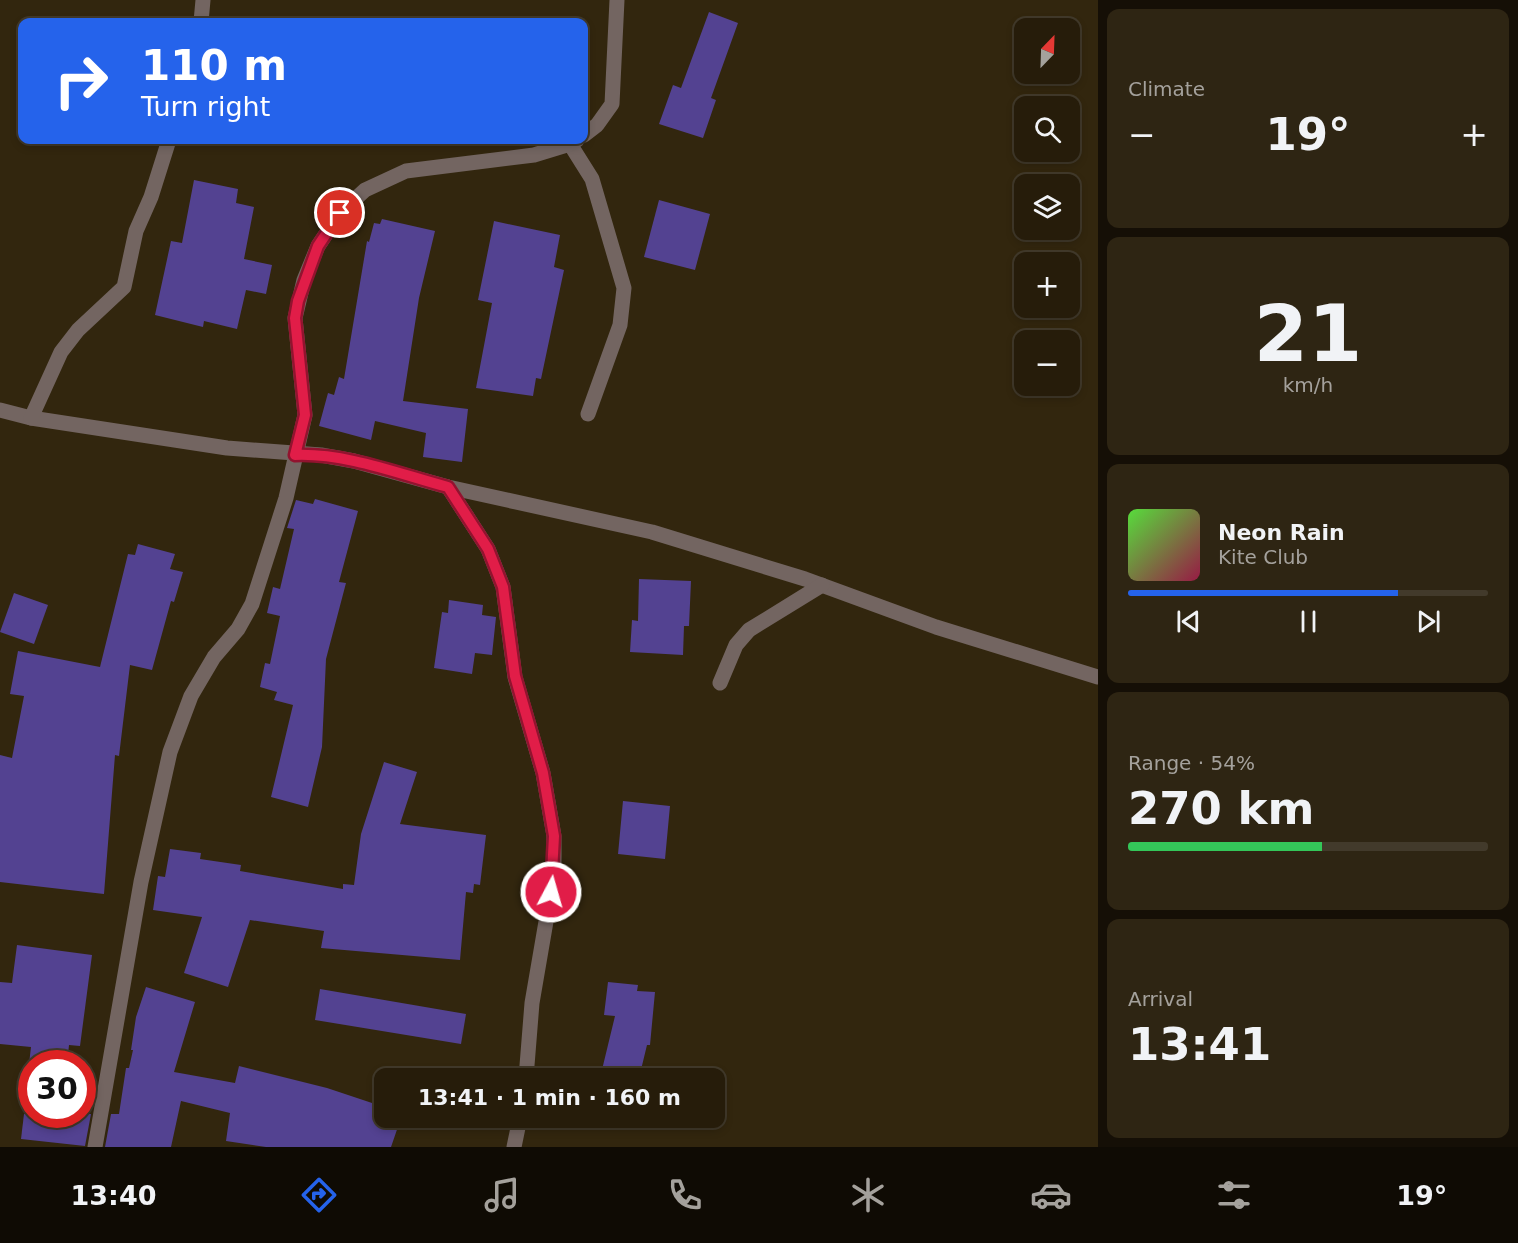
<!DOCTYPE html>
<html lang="en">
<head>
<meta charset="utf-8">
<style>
  :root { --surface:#261c0a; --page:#2e2513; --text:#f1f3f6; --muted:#a4a19c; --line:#423a2b; --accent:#2563eb }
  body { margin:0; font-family:"DejaVu Sans",sans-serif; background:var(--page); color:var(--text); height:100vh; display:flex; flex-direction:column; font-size:22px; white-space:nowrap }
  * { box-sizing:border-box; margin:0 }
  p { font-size:20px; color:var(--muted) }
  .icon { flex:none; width:33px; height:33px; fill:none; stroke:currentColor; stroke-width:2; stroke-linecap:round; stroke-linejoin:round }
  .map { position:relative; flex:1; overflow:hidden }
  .details { display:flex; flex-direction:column; gap:9px; padding:9px; background:#150f06; width:420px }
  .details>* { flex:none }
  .hud { position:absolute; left:18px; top:18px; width:570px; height:126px; border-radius:12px; box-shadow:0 3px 9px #0003,0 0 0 2px var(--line); background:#2563eb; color:#fff; overflow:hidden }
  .needle { width:39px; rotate:23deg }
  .buttons { position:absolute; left:1014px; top:18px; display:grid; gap:12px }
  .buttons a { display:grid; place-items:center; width:66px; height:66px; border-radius:12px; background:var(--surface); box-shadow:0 3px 9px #0003,0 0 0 2px var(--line); font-size:30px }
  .speed { position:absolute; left:18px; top:1050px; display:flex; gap:12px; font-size:30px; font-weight:700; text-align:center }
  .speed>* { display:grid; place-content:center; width:78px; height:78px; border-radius:50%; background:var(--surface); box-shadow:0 3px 9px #0003,0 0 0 2px var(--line); line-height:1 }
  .speed .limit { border:9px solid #d22; background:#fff; color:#111 }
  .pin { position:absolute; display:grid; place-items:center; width:51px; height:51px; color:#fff; margin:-26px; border:3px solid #fff; border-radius:50%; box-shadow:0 2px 6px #0007 }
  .me { position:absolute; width:66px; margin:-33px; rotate:6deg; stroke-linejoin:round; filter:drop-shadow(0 0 4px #0008) }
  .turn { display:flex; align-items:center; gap:21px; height:126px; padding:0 24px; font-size:27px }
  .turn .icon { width:78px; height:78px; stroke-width:2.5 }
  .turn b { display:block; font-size:42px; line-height:51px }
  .big { font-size:45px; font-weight:700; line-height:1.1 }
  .details .widget { flex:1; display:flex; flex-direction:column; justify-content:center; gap:9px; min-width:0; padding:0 21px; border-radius:12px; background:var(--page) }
  .details .dial { align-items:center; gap:0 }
  .dial b { font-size:78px; line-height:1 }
  .song { display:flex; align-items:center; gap:18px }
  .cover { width:72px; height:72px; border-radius:9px; background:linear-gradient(135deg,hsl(110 70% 55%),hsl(340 70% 35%)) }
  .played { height:6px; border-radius:3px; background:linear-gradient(90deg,var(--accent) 75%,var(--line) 75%) }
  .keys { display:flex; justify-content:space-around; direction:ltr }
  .heat { display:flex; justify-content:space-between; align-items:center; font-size:33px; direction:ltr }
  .charge { height:9px; border-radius:4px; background:linear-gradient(90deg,#34c759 54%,var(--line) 0) }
  .trip { position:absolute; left:374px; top:1068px; width:351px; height:60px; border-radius:12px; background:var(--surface); box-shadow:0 3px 9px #0003,0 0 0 2px var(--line); font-weight:700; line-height:60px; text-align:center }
  .tabs { display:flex; height:96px; justify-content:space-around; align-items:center; background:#0f0b04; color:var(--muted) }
  .tabs .icon { width:42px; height:42px }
  .tabs .on { color:var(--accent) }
  .tabs b { font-size:27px; color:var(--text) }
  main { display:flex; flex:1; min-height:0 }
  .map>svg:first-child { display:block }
  .building { fill:#534291 }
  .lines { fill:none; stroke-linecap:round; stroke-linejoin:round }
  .minor { stroke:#736561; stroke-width:15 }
  .route-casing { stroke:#92132f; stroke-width:15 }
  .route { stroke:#e11d48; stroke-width:10 }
</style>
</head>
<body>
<main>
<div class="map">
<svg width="1098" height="1147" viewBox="0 0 1098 1147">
  <rect width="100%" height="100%" fill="#32260e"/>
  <g class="building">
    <path d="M 709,12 L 738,23 L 711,98 L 716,100 L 703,138 L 659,124 L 673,85 L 681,88 Z"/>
    <path d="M 194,180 L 238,189 L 236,203 L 254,207 L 244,259 L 272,265 L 266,294 L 246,290 L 237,329 L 204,321 L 203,327 L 155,315 L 171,241 L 182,243 Z"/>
    <path d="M 659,200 L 710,214 L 695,270 L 644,257 Z"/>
    <path d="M 382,219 L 435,231 L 419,298 L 403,401 L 468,409 L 462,462 L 423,457 L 426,433 L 375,421 L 371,440 L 319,426 L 328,393 L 334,395 L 339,377 L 344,379 L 367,241 L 369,242 L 374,223 L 380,224 Z"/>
    <path d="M 494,221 L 560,235 L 554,267 L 564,270 L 541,379 L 536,378 L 533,396 L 476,388 L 492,303 L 478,300 Z"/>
    <path d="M 315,499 L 358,511 L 339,582 L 346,583 L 326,659 L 322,747 L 308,807 L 271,797 L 293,705 L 274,700 L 277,692 L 260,687 L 265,663 L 270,664 L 280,616 L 267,613 L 273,587 L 280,589 L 294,529 L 287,528 L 296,500 L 313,504 Z"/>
    <path d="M 138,544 L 175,554 L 170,569 L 183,572 L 174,602 L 171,601 L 152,670 L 130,665 L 119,756 L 115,755 L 104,894 L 0,882 L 0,755 L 12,758 L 24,696 L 10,694 L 18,651 L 100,667 L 128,554 L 135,555 Z"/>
    <path d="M 639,579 L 691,581 L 689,626 L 684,626 L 683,655 L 630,652 L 632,620 L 638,621 Z"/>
    <path d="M 14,593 L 48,605 L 34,644 L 0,632 Z"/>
    <path d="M 449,600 L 483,605 L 482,615 L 496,617 L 492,655 L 475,653 L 472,674 L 434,668 L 442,612 L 448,613 Z"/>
    <path d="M 384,762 L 417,772 L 400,824 L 486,835 L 480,885 L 474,884 L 473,893 L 466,892 L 460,960 L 321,948 L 324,931 L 250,920 L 228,987 L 184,973 L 202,917 L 153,910 L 158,876 L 165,877 L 170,849 L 201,853 L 200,859 L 241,865 L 240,871 L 343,889 L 343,884 L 354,885 L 361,834 Z"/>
    <path d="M 623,801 L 670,806 L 665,859 L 618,854 Z"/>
    <path d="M 17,945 L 92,955 L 80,1046 L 69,1045 L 67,1064 L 29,1064 L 31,1047 L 0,1044 L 0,982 L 12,983 Z"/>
    <path d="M 608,982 L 638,985 L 637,991 L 655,992 L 650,1045 L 647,1045 L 639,1078 L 600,1078 L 615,1016 L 604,1015 Z"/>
    <path d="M 146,987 L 195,1002 L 174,1072 L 235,1083 L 239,1066 L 327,1088 L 384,1107 L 384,1118 L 401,1118 L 391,1147 L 266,1147 L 226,1141 L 230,1113 L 181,1101 L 171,1147 L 105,1147 L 111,1114 L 119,1114 L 126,1068 L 129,1068 L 133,1050 L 131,1050 L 136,1017 Z"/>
    <path d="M 320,989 L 466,1014 L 461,1044 L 315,1020 Z"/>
    <path d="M 24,1114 L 91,1114 L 85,1146 L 21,1139 Z"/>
  </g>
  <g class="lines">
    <g class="minor">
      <path d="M 201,22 L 203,0"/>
      <path d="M 584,135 L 597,125 L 612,104 L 617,0"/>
      <path d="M 570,144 L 592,179 L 624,288 L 620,325 L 588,414"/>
      <path d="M 0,410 L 31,418 L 227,448 L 321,455 L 354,461 L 448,487 L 652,532 L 805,579 L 936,627 L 1098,677"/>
      <path d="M 31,418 L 61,352 L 78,330 L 124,287 L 136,231 L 151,197 L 169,140"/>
      <path d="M 448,487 L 488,549 L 503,587 L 515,677 L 543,773 L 554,836 L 554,875 L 532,1003 L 526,1078"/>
      <path d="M 720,683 L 736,645 L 749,630 L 822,585"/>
      <path d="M 95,1147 L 141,882 L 170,752 L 191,696 L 214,657 L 238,629 L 252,604 L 286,498 L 305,415 L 295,318 L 304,280 L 318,246 L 340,213 L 365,190 L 406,171 L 534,155 L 570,144 L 577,140"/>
      <path d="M 514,1147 L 520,1118"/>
    </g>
  </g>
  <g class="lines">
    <g class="route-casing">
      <path id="route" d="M 340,213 L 318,246 L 298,301 L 295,318 L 305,415 L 295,455 C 347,453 399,474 448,487 L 488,549 L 503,587 L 515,676 L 543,773 L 554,836 L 551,892"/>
    </g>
    <use href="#route" class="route"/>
  </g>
</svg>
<div class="buttons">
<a><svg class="needle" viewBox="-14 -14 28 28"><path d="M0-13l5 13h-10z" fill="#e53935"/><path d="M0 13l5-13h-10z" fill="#a4a19c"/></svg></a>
<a><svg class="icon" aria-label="search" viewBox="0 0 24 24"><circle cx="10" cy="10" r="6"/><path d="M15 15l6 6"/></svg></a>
<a><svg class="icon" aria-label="layers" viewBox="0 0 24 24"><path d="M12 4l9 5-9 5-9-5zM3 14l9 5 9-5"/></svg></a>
<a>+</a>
<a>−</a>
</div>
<div class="speed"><div class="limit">30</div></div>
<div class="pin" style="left:340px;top:213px;background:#d93025"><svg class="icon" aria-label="arrive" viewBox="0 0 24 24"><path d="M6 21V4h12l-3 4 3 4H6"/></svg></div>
<svg class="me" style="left:551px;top:892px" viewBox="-20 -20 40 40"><circle r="17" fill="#e11d48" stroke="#fff" stroke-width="3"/><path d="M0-11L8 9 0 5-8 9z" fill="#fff"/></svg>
<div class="trip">13:41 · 1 min · 160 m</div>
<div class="hud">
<div class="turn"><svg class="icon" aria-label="right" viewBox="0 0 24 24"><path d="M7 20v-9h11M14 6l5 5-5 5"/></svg><div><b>110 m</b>Turn right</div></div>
</div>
</div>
<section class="details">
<div class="widget"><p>Climate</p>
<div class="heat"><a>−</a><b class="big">19°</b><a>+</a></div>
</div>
<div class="widget dial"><b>21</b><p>km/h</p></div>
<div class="widget">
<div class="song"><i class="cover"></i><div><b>Neon Rain</b><p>Kite Club</p></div></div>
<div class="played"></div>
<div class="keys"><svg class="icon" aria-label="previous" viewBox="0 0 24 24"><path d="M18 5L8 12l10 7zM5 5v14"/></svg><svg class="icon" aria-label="pause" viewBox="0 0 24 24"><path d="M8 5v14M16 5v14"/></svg><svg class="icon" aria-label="next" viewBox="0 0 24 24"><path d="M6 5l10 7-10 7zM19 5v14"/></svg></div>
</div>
<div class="widget"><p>Range · 54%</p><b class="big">270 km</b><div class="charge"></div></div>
<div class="widget"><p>Arrival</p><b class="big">13:41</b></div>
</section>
</main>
<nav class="tabs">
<b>13:40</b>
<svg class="icon on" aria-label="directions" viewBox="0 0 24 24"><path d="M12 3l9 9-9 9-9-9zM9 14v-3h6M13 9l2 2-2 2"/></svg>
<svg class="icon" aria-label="music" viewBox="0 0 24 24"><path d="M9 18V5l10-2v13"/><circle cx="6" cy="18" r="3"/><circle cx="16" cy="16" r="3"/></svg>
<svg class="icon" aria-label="phone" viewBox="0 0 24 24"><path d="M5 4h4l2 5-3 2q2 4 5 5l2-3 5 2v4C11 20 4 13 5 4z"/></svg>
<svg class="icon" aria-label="climate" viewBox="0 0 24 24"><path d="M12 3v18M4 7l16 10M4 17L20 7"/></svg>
<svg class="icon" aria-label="car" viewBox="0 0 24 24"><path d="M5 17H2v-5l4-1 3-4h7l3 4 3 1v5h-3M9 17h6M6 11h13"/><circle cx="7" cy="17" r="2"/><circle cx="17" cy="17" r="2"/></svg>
<svg class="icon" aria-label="filters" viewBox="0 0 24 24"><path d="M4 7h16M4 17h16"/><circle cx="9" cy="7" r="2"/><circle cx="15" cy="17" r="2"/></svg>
<b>19°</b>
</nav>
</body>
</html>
